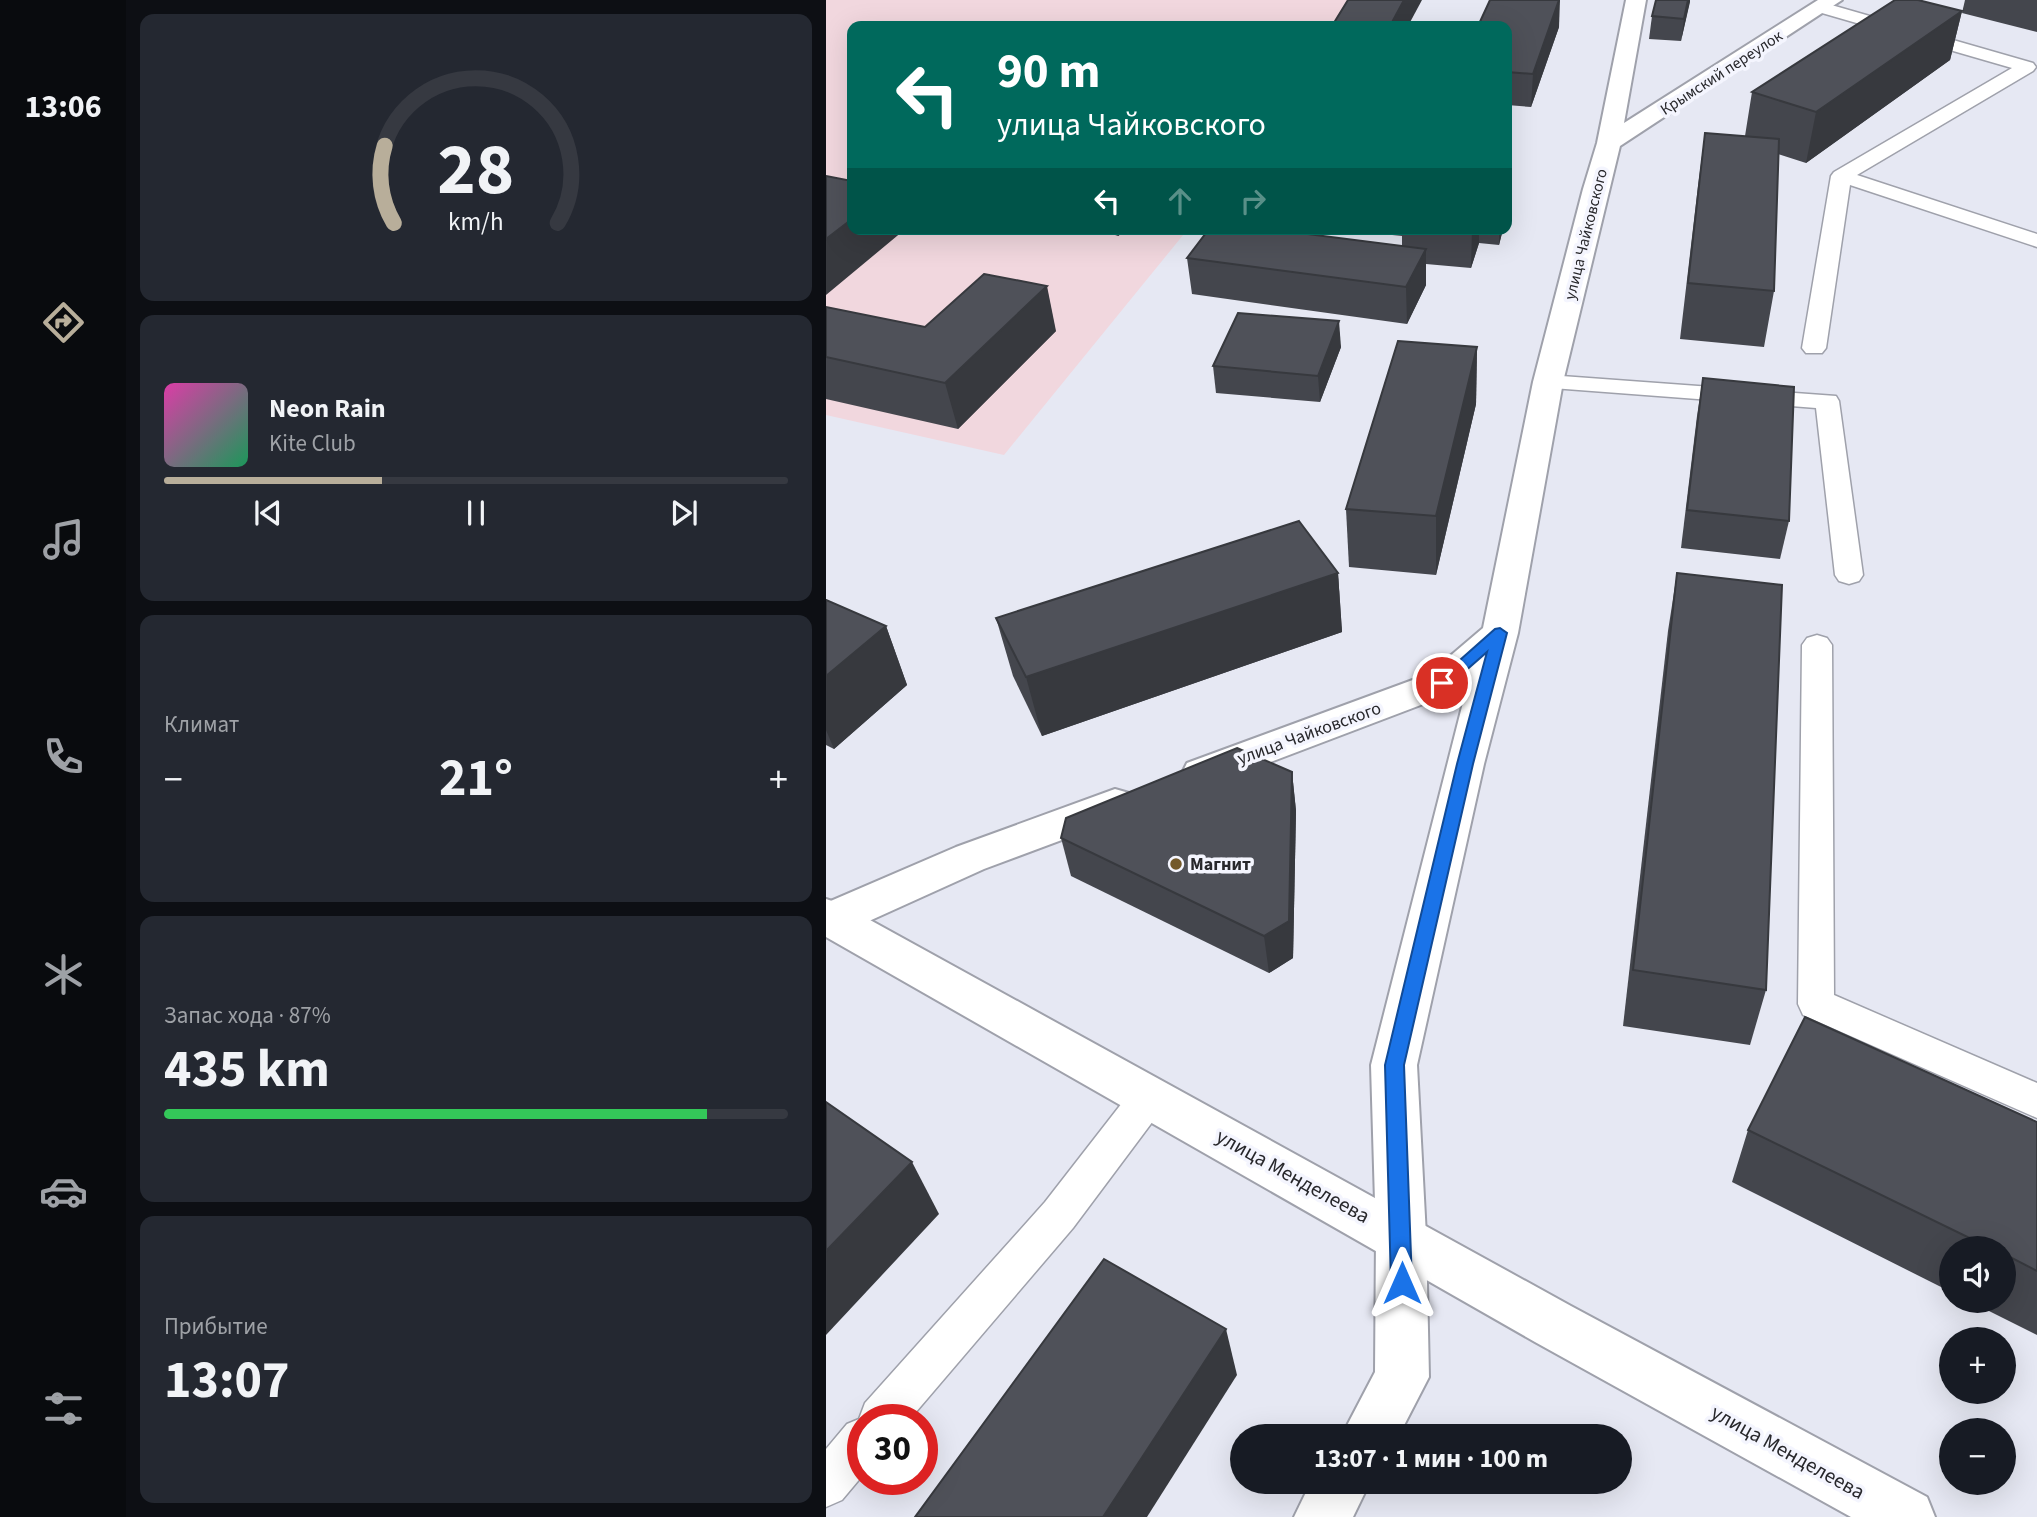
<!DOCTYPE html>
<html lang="ru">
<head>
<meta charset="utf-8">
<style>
  :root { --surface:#171b24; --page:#242831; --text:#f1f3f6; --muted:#9ea1a6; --line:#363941; --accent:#b8ae9a }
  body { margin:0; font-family:"Source Sans 3",sans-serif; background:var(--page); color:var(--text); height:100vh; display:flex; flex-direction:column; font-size:26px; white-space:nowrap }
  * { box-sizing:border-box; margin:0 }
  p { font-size:23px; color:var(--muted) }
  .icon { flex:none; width:38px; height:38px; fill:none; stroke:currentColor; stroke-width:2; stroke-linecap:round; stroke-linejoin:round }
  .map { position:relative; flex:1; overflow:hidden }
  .side { display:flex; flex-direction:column; gap:14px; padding:14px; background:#0d0f14; width:700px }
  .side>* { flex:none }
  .guide { position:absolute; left:21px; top:21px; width:665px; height:214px; border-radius:14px; box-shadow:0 7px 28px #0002; background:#00695c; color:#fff; overflow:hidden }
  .buttons { position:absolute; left:1113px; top:1236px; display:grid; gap:14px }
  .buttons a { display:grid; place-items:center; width:77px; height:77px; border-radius:50%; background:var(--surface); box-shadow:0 7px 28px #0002; font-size:35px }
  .speed { position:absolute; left:21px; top:1404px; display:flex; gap:14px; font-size:35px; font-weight:700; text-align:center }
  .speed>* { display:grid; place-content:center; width:91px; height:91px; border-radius:50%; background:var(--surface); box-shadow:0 7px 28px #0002; line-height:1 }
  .speed .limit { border:10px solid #d22; background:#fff; color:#111 }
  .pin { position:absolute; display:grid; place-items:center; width:60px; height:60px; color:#fff; margin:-30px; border:4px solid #fff; border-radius:50%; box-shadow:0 2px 7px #0007 }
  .me { position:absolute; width:77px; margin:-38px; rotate:0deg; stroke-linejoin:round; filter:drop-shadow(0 0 5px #0008) }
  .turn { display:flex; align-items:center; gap:24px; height:147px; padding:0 35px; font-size:32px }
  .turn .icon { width:91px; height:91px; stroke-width:2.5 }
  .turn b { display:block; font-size:49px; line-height:60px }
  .lanes { display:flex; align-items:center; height:66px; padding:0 35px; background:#0003; justify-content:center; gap:35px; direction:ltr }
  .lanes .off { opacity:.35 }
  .big { font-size:52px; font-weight:700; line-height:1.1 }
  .side .card { flex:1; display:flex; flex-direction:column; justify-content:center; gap:10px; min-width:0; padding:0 24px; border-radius:14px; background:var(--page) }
  .side .dial { align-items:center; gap:0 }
  .dial svg { height:182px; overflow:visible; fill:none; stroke:var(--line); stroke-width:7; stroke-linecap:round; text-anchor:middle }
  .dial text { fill:var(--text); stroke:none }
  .song { display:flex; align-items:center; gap:21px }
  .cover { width:84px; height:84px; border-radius:10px; background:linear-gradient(135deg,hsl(320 70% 55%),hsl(150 70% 35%)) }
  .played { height:7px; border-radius:4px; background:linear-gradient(90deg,var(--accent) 35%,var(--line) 35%) }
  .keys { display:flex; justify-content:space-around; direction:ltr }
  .heat { display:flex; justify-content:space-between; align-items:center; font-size:38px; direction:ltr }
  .charge { height:10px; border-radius:5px; background:linear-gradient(90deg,#34c759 87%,var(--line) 0) }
  .trip { position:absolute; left:404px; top:1424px; width:402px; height:70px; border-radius:35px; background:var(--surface); box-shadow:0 7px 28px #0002; font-weight:700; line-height:70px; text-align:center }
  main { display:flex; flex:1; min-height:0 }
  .menu { display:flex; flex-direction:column; width:126px; justify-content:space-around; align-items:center; background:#090b0e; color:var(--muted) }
  .menu .icon { width:49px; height:49px }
  .menu .selected { color:var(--accent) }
  .menu b { font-size:32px; color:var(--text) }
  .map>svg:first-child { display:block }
  .industrial { fill:#f1d7de }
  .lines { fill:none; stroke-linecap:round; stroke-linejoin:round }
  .service-casing { stroke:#9fa1ab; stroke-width:3 }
  .minor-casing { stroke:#9fa1ab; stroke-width:4 }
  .secondary-casing { stroke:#9fa1ab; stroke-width:4 }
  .service { fill:#fff; fill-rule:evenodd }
  .minor { fill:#fff; fill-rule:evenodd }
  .secondary { fill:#fff; fill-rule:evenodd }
  .wall { fill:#44464d }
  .shaded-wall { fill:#37393e }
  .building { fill:#4f5159; stroke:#37393e; stroke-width:2 }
  .route { fill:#1a73e8; stroke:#114b97; stroke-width:2 }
  .poi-dot { fill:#73592a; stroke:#f4f5fe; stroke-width:2.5 }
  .labels { text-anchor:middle; stroke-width:7; stroke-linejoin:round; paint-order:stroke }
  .far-street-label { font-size:16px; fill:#27272b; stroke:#f4f5fe }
  .street-label { font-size:18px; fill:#27272b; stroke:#f4f5fe }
  .poi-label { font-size:18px; font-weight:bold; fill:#27272b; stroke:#f4f5fe; text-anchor:start }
  .near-street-label { font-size:21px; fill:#27272b; stroke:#f4f5fe }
</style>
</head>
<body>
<main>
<nav class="menu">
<b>13:06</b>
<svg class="icon selected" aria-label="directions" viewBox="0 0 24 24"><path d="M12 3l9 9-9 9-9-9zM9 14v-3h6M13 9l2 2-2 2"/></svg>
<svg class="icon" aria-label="music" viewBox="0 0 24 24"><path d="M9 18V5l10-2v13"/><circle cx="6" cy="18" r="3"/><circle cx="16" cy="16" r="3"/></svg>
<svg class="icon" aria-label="phone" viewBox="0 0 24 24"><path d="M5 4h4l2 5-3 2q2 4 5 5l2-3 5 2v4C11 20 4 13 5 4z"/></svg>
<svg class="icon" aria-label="climate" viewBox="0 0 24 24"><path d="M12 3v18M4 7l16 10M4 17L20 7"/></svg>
<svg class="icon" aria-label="car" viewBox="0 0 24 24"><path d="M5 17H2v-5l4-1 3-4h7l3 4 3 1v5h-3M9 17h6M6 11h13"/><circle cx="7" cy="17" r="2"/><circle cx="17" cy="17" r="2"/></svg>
<svg class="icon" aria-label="filters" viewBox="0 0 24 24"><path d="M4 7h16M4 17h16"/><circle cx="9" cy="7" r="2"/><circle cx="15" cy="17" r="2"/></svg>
</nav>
<section class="side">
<div class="card dial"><svg viewBox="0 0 100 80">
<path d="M14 69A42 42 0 1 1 86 69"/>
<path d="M14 69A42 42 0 0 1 10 35" stroke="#b8ae9a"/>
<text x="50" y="56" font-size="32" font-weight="700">28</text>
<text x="50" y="72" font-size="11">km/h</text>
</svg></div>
<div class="card">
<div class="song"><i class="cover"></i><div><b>Neon Rain</b><p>Kite Club</p></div></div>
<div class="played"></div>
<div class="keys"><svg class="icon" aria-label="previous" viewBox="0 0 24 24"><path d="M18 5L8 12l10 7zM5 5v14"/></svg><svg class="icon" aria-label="pause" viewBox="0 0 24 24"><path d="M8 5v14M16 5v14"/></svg><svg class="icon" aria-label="next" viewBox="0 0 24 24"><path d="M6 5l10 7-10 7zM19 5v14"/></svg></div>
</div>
<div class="card"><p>Климат</p>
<div class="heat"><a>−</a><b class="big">21°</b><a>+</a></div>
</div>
<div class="card"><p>Запас хода · 87%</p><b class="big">435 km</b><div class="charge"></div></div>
<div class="card"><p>Прибытие</p><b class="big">13:07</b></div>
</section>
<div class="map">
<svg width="1211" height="1517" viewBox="0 0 1211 1517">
  <rect width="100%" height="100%" fill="#e6e8f3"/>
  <path class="industrial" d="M 0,0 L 548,0 L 527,26 L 26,26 L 26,229 L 362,229 L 178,455 L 0,415 Z"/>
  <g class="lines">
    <g class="service-casing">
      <g id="service">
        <path d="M 995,2 L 1207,63 L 1210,67 L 1207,71 L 1031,175 L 1211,234 L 1211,247 L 1024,185 L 1000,348 L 996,353 L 980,353 L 976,348 L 1005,176 L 1008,172 L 1186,68 L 989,11 L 987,7 L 989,3 Z"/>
        <path d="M 722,375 L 1010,396 L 1013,401 L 1037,575 L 1033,581 L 1023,584 L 1013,581 L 1009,575 L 990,408 L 713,387 L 710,382 L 713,377 Z"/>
        <path d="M 991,635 L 1001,638 L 1006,645 L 1008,995 L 1211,1083 L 1211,1118 L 977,1015 L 972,1004 L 976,645 L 981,638 Z"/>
        <path d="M 323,1080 L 336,1085 L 342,1097 L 336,1109 L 247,1228 L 84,1419 L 37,1419 L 37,1475 L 16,1500 L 0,1507 L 0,1449 L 21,1424 L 33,1419 L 39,1403 L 219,1202 L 310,1085 Z"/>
      </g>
    </g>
    <g class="minor-casing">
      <g id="minor">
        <path d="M 800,0 L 820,0 L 798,123 L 992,0 L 1016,0 L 794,146 L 737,382 L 692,633 L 658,764 L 591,1065 L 600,1236 L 603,1377 L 572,1437 L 515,1437 L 549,1372 L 550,1236 L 545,1065 L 643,679 L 629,692 L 389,783 L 375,787 L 361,783 L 356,773 L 361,763 L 603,674 L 657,628 L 707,382 L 757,189 L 771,143 Z"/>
        <path d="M 289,789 L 303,793 L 309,804 L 303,815 L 158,869 L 21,931 L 6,936 L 0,934 L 0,903 L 130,847 Z"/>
        <path d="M 485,1482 L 544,1482 L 527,1517 L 468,1517 Z"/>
      </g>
    </g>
    <g class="secondary-casing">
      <path id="secondary" d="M 0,899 L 15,904 L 745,1306 L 1101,1497 L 1109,1517 L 1025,1517 L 709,1342 L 0,937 Z"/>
    </g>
    <use href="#service" class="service"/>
    <use href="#minor" class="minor"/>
    <use href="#secondary" class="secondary"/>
  </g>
  <g class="wall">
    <path d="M 864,0 L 855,41 L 823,39 L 826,16 Z"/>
    <path d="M 1139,0 L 1211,0 L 1211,32 L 1136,13 Z"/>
    <path d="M 1136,11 L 1124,60 L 980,163 L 952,154 L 948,291 L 938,347 L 854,339 L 872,186 L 879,133 L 919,136 L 926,92 Z"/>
    <path d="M 681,26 L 733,27 L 705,107 L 681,105 Z"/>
    <path d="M 272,229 L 302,229 L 292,236 Z"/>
    <path d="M 517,229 L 677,229 L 673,245 L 653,243 L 645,268 L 600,264 L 600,285 L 581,324 L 366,294 L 361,258 L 576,246 L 576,236 L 517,230 Z"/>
    <path d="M 0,307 L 99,327 L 230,331 L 132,429 L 0,399 Z"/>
    <path d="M 515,347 L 494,402 L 390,393 L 387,366 Z"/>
    <path d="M 651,347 L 650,404 L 610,575 L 523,567 L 520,509 Z"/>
    <path d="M 877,378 L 963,521 L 954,559 L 855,548 L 871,416 Z"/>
    <path d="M 512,573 L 516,632 L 216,736 L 187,676 L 170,618 Z"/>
    <path d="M 851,573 L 940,990 L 924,1045 L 797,1026 L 842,631 Z"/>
    <path d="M 0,600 L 60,626 L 81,685 L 8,749 L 0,745 Z"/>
    <path d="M 466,772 L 470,811 L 467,958 L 443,973 L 245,876 L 235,838 Z"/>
    <path d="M 1211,1122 L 1211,1335 L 1141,1300 L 1178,1300 L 1178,1248 L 1125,1248 L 1125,1292 L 906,1182 L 922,1130 Z"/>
  </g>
  <g class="shaded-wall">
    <path d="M 578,0 L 596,0 L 582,26 L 564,26 Z"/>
    <path d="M 733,0 L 734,0 L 733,27 L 705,107 L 707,74 Z"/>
    <path d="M 862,0 L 864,0 L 864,2 L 855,41 L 858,19 Z"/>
    <path d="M 1136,11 L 1124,60 L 980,163 L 990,112 Z"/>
    <path d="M 684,178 L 682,213 L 681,218 L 681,188 Z"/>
    <path d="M 26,219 L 26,229 L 77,229 L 77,231 L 0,295 L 0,239 Z"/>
    <path d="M 291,229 L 302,229 L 292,236 Z"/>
    <path d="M 646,229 L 653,229 L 653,243 L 645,268 Z"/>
    <path d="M 673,229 L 677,229 L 673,245 Z"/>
    <path d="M 600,249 L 600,285 L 581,324 L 580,287 Z"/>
    <path d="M 221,286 L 230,331 L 132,429 L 119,383 Z"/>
    <path d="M 513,321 L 515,347 L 494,402 L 492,376 Z"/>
    <path d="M 651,347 L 650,404 L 610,575 L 610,516 Z"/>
    <path d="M 512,573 L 516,632 L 216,736 L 200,677 Z"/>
    <path d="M 60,626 L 81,685 L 8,749 L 0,730 L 0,676 Z"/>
    <path d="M 466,772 L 470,811 L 467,958 L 443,973 L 438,936 Z"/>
    <path d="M 86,1162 L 113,1214 L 0,1335 L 0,1251 Z"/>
    <path d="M 400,1329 L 411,1375 L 321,1517 L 277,1517 Z"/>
  </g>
  <g class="building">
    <path d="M 522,0 L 578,0 L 564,26 L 506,26 Z"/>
    <path d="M 664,0 L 733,0 L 707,74 L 681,72 L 681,26 L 652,26 Z"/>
    <path d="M 830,0 L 862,0 L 858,19 L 826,16 Z"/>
    <path d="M 1069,0 L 1092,0 L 1136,11 L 990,112 L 926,92 Z"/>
    <path d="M 879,133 L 953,139 L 948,291 L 862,283 Z"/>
    <path d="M 0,176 L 26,181 L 26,219 L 0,239 Z"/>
    <path d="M 383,229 L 442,229 L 600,249 L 580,287 L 361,258 Z"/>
    <path d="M 615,229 L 646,229 L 645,232 Z"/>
    <path d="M 158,274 L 221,286 L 119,383 L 0,357 L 0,307 L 99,327 Z"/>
    <path d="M 412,313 L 513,321 L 492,376 L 387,366 Z"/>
    <path d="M 572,341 L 651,347 L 610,516 L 520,509 Z"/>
    <path d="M 877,378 L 968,387 L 963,521 L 861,510 Z"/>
    <path d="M 473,521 L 512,573 L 200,677 L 170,618 Z"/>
    <path d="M 851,573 L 956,585 L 940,990 L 807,970 Z"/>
    <path d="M 0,600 L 60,626 L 0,676 Z"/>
    <path d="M 411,748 L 466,772 L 463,921 L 438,936 L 235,838 L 240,818 Z"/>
    <path d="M 979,1017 L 1211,1122 L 1211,1271 L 1178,1254 L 1178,1248 L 1164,1248 L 922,1130 Z"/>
    <path d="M 0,1102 L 86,1162 L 0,1251 Z"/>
    <path d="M 278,1259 L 400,1329 L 277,1517 L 89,1517 Z"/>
  </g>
  <path class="route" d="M 674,628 L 681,633 L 647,764 L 578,1065 L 586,1283 L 583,1291 L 576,1294 L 568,1291 L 565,1283 L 559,1065 L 631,764 L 661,652 L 621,687 L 610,687 L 608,683 L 669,629 Z"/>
  <circle class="poi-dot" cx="350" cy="864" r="7"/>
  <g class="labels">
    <g class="far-street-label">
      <text transform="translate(895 72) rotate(-33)" y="6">Крымский переулок</text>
      <text transform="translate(759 234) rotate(-76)" y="6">улица Чайковского</text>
    </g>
    <g class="street-label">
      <text transform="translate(483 733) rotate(-20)" y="6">улица Чайковского</text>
    </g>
    <g class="poi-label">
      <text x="364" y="870">Магнит</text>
    </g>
    <g class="near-street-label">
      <text transform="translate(467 1176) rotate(29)" y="7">улица Менделеева</text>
      <text transform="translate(962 1452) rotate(29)" y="7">улица Менделеева</text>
    </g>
  </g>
</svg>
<div class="buttons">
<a><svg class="icon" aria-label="sound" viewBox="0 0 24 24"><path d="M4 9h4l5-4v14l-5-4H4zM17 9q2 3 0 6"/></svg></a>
<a>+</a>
<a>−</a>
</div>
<div class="speed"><div class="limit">30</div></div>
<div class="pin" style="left:616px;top:683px;background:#d93025"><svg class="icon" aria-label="arrive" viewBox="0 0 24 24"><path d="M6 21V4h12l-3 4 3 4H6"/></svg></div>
<svg class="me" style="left:576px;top:1283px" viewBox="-20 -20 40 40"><path d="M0-17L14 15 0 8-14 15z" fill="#1a73e8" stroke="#fff" stroke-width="4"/></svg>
<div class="trip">13:07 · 1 мин · 100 m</div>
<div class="guide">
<div class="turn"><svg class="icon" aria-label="left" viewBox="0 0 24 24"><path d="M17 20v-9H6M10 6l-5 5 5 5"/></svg><div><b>90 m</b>улица Чайковского</div></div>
<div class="lanes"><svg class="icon" aria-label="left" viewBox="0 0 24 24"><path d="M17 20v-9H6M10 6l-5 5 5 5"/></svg><svg class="icon off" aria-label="ahead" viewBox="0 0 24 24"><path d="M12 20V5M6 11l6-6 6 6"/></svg><svg class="icon off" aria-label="right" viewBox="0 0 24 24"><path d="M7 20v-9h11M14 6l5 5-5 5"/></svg></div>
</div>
</div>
</main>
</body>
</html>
